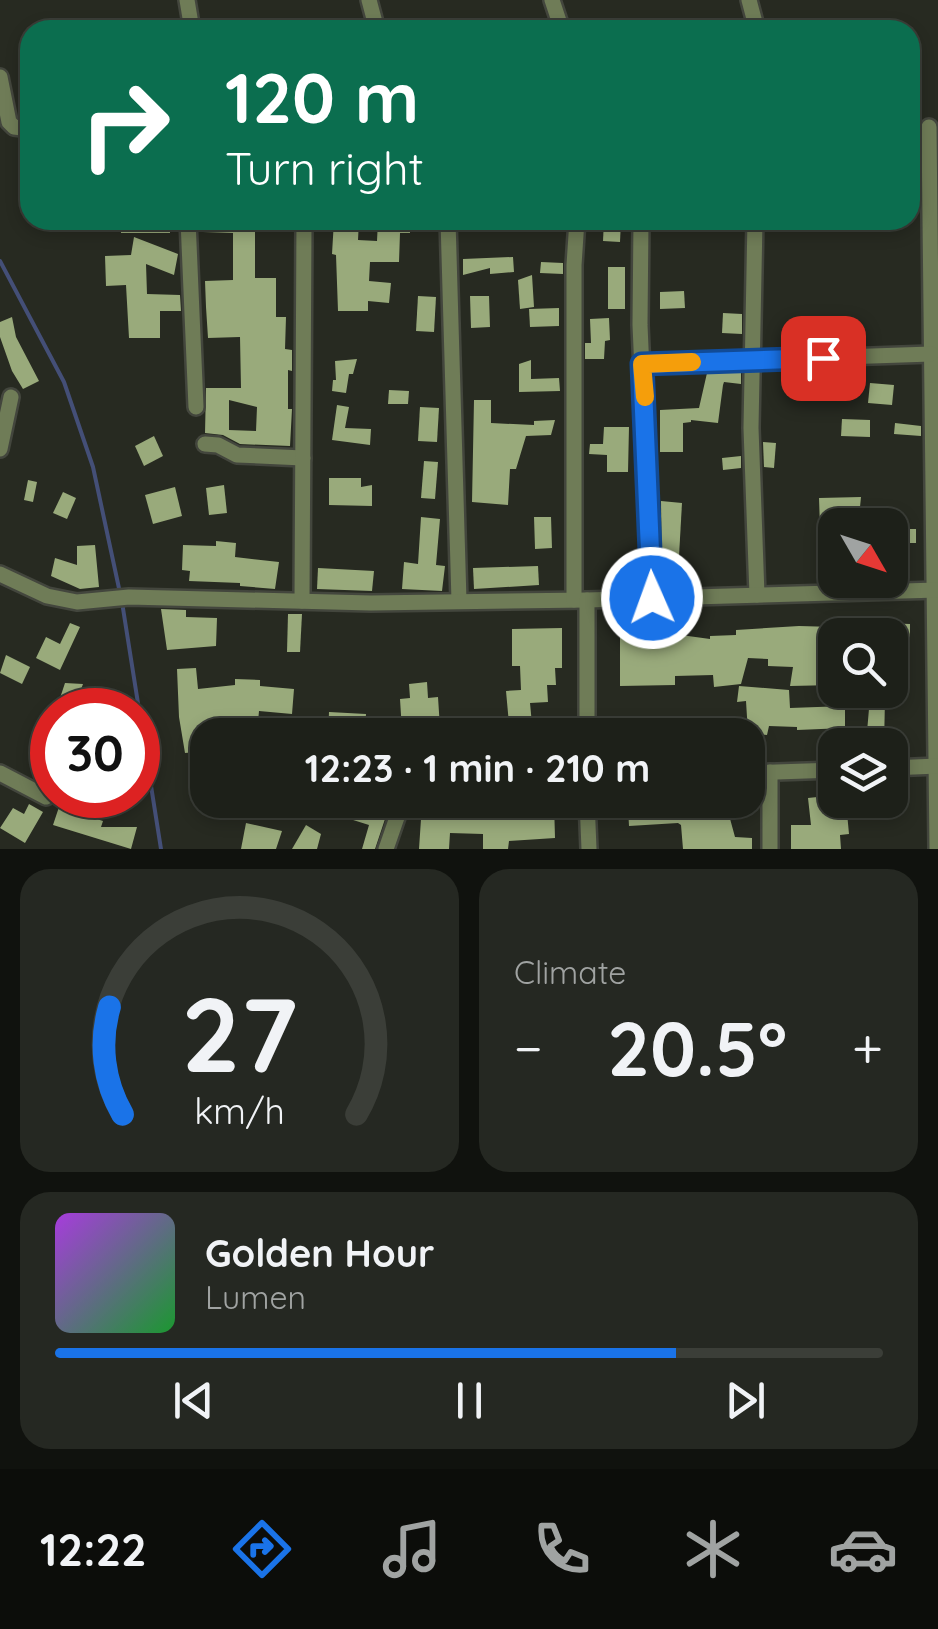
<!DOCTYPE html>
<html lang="en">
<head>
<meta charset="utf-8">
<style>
  :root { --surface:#1d2019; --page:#252822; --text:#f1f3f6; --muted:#a0a3a2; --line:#3b3e38; --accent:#1a73e8 }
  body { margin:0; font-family:Quicksand,sans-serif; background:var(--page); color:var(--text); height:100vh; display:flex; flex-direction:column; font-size:38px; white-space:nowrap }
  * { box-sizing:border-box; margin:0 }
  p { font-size:32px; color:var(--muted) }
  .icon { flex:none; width:55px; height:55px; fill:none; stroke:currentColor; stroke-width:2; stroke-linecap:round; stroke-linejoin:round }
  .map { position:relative; height:849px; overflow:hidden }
  .details { display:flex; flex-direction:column; gap:20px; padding:20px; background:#10120e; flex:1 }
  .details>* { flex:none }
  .guide { position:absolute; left:20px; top:20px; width:900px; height:210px; border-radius:30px; box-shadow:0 5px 15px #0003,0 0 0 2px var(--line); background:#0b6e4f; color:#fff; overflow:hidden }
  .needle { width:65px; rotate:129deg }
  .buttons { position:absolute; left:818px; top:508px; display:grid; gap:20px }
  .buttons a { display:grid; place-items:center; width:90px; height:90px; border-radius:20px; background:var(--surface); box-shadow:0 5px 15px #0003,0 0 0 2px var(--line); font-size:50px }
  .speed { position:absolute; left:30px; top:688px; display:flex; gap:20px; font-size:50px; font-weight:700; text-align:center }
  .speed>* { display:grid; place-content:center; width:130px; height:130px; border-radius:50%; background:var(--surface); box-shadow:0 5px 15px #0003,0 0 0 2px var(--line); line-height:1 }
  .speed .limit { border:15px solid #d22; background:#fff; color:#111 }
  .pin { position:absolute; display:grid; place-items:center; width:85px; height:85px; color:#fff; margin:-42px; border-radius:20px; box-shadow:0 5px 15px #0006 }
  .me { position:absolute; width:110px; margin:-55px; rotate:358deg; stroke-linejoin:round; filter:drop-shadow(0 0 8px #0008) }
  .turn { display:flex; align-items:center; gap:35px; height:210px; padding:0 40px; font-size:45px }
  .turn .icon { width:130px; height:130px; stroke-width:2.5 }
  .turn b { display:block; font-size:70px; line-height:85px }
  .big { font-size:75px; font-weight:800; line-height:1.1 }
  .details .widget { flex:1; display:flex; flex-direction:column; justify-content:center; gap:15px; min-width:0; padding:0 35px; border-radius:30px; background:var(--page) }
  .details .dial { align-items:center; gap:0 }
  .dial svg { height:260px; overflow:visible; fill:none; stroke:var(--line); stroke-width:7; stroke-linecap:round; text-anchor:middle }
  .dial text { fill:var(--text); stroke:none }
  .song { display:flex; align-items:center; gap:30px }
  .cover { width:120px; height:120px; border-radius:15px; background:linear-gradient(135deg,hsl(280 70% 55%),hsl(130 70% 35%)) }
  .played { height:10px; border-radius:5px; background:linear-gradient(90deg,var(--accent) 75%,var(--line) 75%) }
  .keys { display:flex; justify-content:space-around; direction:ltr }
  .heat { display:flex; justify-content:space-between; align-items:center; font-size:55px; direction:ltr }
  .details .tiles { flex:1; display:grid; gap:20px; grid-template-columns:1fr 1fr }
  .widget:last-child { grid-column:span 2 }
  .trip { position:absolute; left:190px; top:718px; width:575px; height:100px; border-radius:30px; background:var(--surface); box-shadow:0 5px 15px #0003,0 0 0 2px var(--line); font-weight:800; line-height:100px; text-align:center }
  .tab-bar { display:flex; height:160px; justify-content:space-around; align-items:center; background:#0c0d0a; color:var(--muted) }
  .tab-bar .icon { width:70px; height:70px }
  .tab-bar .selected { color:var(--accent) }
  .tab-bar b { font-size:45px; color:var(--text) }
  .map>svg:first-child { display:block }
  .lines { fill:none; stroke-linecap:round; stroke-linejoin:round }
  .stream { stroke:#444f77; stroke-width:4 }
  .building { fill:#99aa7b; fill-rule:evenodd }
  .minor-casing { stroke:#43463d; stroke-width:20 }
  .minor { stroke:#6f7c57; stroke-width:15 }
  .route-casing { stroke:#114b97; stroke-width:25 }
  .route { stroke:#1a73e8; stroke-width:18 }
  .slow { stroke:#f59e0b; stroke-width:18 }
</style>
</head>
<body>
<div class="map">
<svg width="938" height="849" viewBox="0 0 938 849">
  <rect width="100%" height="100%" fill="#272a21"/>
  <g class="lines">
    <g class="stream">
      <path d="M 0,261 L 64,382 L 93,467 L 120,593"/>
      <path d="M 122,602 L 161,849"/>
    </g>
  </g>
  <g class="building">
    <rect x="121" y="220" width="49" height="13"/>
    <path d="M 203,220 L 285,220 L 284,231 L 255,228 L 255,278 L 276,278 L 276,317 L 286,317 L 285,349 L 292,350 L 292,371 L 288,370 L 288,409 L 292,409 L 290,446 L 240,444 L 223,435 L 205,433 L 206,388 L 241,388 L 240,337 L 208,338 L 206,307 L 205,281 L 233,280 L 233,233 L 203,232 ZM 229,400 L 257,407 L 256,431 L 229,430 Z"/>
    <path d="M 334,220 L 359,220 L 358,240 L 377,241 L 378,220 L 410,220 L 410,233 L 400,233 L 399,262 L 370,262 L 369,281 L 391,283 L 389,303 L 368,301 L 368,311 L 338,311 L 336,255 L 332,254 Z"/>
    <path d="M 604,220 L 621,220 L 620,242 L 603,241 Z"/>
    <path d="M 134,237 L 178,254 L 174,275 L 146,264 L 147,294 L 180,295 L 181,311 L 160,311 L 160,338 L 129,338 L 126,285 L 106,286 L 105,256 L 131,255 Z"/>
    <path d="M 513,257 L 514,272 L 490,274 L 490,268 L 463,275 L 463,259 Z"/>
    <path d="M 541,262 L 563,263 L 563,274 L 540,273 Z"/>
    <rect x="608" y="267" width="17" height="42"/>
    <path d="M 532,275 L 534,307 L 520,309 L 518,280 Z"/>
    <path d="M 684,291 L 685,308 L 660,309 L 660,292 Z"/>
    <path d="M 418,296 L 436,297 L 434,332 L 416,331 Z"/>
    <path d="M 470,296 L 489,296 L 490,327 L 471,328 Z"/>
    <path d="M 559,308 L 559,326 L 530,327 L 529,309 Z"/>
    <path d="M 723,313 L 742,314 L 742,334 L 722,333 Z"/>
    <path d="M 12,317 L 16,337 L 39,381 L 23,389 L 12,371 L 0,337 L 0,322 Z"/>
    <path d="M 609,318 L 610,340 L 605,341 L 604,359 L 585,359 L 585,343 L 591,343 L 590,319 Z"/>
    <path d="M 357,359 L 353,374 L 349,374 L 346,393 L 332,391 L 333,380 L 336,380 L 335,361 Z"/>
    <path d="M 531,360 L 531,379 L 559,378 L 560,391 L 519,392 L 519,364 Z"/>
    <path d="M 741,372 L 741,384 L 724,382 L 723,385 L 718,423 L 691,420 L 691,422 L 683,423 L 683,452 L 660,452 L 660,410 L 699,408 L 707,373 Z"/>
    <path d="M 870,383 L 894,385 L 892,405 L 868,403 Z"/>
    <path d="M 389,390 L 409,391 L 408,404 L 388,404 Z"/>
    <path d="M 474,400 L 491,400 L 491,423 L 534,425 L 534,421 L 555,420 L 551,435 L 526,436 L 516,469 L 510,469 L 508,505 L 472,502 Z"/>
    <path d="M 337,405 L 349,407 L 345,428 L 371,429 L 370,445 L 332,440 Z"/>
    <path d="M 420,407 L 439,408 L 437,442 L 418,441 Z"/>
    <path d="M 842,419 L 870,420 L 870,437 L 841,436 Z"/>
    <path d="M 895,423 L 921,426 L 921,436 L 894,434 Z"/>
    <path d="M 604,427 L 629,427 L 628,472 L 607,472 L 607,455 L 589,454 L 590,444 L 603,444 Z"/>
    <path d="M 154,436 L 163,456 L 144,466 L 135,446 Z"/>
    <path d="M 763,442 L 776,443 L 774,468 L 764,467 Z"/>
    <path d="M 741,456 L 741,468 L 723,470 L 722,458 Z"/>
    <path d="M 424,461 L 438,462 L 435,499 L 421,498 Z"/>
    <path d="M 329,478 L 361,478 L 361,487 L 372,485 L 372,506 L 329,505 Z"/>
    <path d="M 28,480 L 37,482 L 33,502 L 24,500 Z"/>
    <path d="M 224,485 L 227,513 L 209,515 L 206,488 Z"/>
    <path d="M 175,487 L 182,516 L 153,524 L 145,495 Z"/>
    <path d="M 63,492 L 76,498 L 67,519 L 53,513 Z"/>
    <path d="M 861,497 L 860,507 L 870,508 L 870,523 L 835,525 L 835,558 L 821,557 L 819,498 Z"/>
    <path d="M 661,501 L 682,503 L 678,574 L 662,574 Z"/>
    <path d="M 421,517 L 440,519 L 436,565 L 445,566 L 442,591 L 402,589 L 404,562 L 418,564 Z"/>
    <path d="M 534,517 L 551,517 L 552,548 L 535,549 Z"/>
    <rect x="891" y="529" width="25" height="14"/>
    <path d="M 216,541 L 236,543 L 235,557 L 279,562 L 275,589 L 240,586 L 240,583 L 189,581 L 190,571 L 182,570 L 183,545 L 216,546 Z"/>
    <path d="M 95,545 L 99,587 L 80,589 L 51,576 L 55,558 L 77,565 L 77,546 Z"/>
    <path d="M 538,566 L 539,585 L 474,589 L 473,568 Z"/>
    <path d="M 318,568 L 374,571 L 372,591 L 317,589 Z"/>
    <path d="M 161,609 L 186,610 L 186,617 L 217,618 L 216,646 L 167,650 Z"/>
    <path d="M 288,614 L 302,614 L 300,652 L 287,652 Z"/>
    <path d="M 855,622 L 910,624 L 910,681 L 890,682 L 890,635 L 854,635 Z"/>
    <path d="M 70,623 L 80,627 L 60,670 L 36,658 L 46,637 L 60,644 Z"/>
    <path d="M 799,626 L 835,627 L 835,685 L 790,686 L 793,667 L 768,666 L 768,659 L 748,658 L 741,684 L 714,687 L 713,675 L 675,676 L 675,685 L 620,686 L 620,633 L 659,632 L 710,639 L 710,636 L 736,635 L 736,630 Z"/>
    <path d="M 562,628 L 562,668 L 555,668 L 556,685 L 547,685 L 548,702 L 530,703 L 533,735 L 510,735 L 506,691 L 521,690 L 520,666 L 512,666 L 512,629 Z"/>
    <path d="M 6,655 L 30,667 L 22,684 L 0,673 Z"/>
    <path d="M 196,668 L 198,689 L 235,685 L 235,679 L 260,680 L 260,686 L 294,689 L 292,714 L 259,711 L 258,722 L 213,721 L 212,735 L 208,735 L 208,767 L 197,767 L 196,752 L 185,753 L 179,717 L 177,669 Z"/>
    <path d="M 427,682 L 428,698 L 438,697 L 440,728 L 402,731 L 400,699 L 410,698 L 409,684 Z"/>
    <path d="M 65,683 L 83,684 L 80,692 L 126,710 L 83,710 L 59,701 Z"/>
    <path d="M 739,686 L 789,690 L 790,708 L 845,706 L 845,728 L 797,730 L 797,727 L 769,726 L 767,735 L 748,733 L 746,701 L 737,702 Z"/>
    <path d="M 870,697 L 885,699 L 884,745 L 857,745 L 858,732 L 867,732 Z"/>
    <path d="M 329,712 L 366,714 L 365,735 L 328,735 Z"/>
    <path d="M 827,796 L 828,803 L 846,802 L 849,834 L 840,835 L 841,849 L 791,849 L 791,825 L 811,825 L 808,798 Z"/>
    <path d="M 201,800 L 222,800 L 219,813 L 199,810 Z"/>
    <path d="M 310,800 L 323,806 L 317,819 L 304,812 Z"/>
    <path d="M 338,800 L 365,800 L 389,807 L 375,849 L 362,849 L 369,825 L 334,814 Z"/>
    <path d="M 465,800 L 510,801 L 510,805 L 554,802 L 555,838 L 509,841 L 508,849 L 483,849 L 483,834 L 450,833 L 449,849 L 419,849 L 422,804 L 465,806 Z"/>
    <path d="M 678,803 L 726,804 L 735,837 L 752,838 L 752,849 L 683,849 L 681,825 L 678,823 L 629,826 L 628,808 Z"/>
    <path d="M 29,804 L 43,812 L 25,843 L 0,828 L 13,808 L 24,814 Z"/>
    <path d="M 59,807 L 103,821 L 101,827 L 137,827 L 131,849 L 53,825 Z"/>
    <path d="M 246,823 L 282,831 L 276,849 L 241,849 Z"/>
    <path d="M 306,825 L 321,834 L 317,849 L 292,849 Z"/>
  </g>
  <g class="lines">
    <g class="minor-casing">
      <g id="minor">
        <path d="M 187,0 L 192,30"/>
        <path d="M 369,0 L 377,30"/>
        <path d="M 552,0 L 562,30"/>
        <path d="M 749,0 L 757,30"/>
        <path d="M 0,77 L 9,122 L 14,127 L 30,129"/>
        <path d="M 929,127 L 937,849"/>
        <path d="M 188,220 L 196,407"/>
        <path d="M 448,220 L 459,601"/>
        <path d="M 641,220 L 640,325 L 652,598"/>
        <path d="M 755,220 L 751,428 L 757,595"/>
        <path d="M 642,364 L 931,354"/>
        <path d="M 205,444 L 218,445 L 237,455 L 303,458"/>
        <path d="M 0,449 L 11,397"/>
        <path d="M 0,574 L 47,596 L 77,602 L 129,597 L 371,603 L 587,600 L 938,590"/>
        <path d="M 574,600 L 574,265 L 577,220"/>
        <path d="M 302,601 L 304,220"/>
        <path d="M 587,735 L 587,600"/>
        <path d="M 890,768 L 938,766"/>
        <path d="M 770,772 L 770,849"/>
        <path d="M 0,773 L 46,797"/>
        <path d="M 748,773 L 835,770"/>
        <path d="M 587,800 L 589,849"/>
        <path d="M 386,849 L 403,800"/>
      </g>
    </g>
    <use href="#minor" class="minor"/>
  </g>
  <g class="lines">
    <g class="route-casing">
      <path id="route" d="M 652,598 L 642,364 L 823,358"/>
    </g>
    <use href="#route" class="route"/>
    <path class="slow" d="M 645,397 L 642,364 L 692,362"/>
  </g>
</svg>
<div class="buttons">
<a><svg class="needle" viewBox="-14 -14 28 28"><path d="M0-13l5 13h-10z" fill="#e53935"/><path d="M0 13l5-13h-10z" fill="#a0a3a2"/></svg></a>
<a><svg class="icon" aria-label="search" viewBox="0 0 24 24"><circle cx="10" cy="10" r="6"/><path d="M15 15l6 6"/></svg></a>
<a><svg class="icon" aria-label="layers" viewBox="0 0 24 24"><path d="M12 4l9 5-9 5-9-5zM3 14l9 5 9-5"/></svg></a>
</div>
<div class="speed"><div class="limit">30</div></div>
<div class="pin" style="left:823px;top:358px;background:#d93025"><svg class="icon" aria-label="arrive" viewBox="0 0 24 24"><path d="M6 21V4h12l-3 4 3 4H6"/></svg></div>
<svg class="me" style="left:652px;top:598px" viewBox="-20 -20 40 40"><circle r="17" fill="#1a73e8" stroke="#fff" stroke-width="3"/><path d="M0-11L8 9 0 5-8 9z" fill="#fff"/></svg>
<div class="trip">12:23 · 1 min · 210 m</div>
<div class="guide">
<div class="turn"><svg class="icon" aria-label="right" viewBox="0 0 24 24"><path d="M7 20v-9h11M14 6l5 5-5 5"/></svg><div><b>120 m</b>Turn right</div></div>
</div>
</div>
<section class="details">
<div class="tiles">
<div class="widget dial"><svg viewBox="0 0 100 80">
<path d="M14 69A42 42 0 1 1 86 69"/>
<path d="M14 69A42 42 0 0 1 10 36" stroke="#1a73e8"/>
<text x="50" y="56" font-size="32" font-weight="700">27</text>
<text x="50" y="72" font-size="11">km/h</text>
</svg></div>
<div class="widget"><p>Climate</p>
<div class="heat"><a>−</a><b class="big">20.5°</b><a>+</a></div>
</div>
<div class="widget">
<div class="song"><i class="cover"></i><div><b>Golden Hour</b><p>Lumen</p></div></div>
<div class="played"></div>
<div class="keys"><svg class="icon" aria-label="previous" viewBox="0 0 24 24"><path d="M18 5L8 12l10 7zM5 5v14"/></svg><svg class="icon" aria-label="pause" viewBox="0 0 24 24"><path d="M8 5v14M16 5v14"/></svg><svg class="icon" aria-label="next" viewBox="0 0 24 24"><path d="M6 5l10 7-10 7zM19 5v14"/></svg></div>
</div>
</div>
</section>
<nav class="tab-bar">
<b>12:22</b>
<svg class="icon selected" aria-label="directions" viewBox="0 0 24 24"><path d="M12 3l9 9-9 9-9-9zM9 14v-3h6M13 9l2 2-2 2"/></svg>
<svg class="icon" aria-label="music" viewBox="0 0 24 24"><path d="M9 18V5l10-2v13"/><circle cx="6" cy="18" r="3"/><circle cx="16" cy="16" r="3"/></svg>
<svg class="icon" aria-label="phone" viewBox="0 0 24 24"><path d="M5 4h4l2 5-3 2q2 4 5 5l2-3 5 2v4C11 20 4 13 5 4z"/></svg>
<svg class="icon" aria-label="climate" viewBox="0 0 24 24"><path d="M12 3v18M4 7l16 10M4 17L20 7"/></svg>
<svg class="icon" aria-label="car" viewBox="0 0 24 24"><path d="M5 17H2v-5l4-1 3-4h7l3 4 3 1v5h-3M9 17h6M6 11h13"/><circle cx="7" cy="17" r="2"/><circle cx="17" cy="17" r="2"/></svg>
</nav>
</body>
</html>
